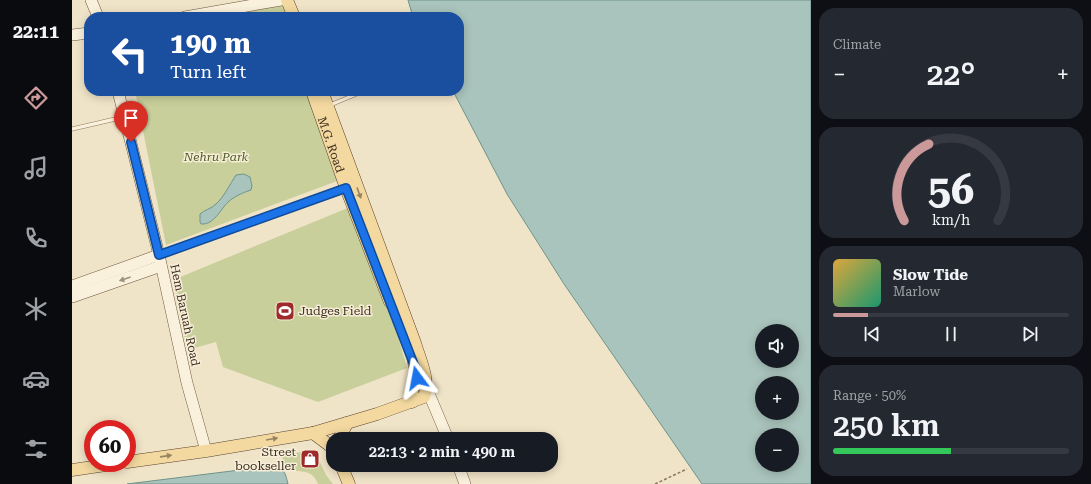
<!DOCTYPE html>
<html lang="en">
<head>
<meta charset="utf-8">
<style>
  :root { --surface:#171b24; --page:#242831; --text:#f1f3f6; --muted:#9ea1a6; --line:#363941; --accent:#cc999b }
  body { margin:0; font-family:"Roboto Serif",serif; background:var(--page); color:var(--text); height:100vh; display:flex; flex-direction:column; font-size:15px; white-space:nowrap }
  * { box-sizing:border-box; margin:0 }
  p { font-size:13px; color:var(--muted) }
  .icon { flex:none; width:22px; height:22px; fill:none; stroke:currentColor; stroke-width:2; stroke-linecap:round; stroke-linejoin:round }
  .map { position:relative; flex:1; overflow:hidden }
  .drawer { display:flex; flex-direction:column; gap:8px; padding:8px; background:#0d0f14; width:280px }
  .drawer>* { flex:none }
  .guide { position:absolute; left:12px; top:12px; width:380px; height:84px; border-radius:16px; box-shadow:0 2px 10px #0003; background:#1a4fa0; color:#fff; overflow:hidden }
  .buttons { position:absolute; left:683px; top:324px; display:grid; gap:8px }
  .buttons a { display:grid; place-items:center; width:44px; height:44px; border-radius:50%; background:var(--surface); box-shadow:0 2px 10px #0003; font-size:20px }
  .speed { position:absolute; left:12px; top:420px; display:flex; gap:8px; font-size:20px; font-weight:700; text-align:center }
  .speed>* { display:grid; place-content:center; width:52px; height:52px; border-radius:50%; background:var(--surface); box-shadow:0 2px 10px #0003; line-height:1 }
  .speed .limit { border:6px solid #d22; background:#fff; color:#111 }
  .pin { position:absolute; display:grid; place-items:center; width:34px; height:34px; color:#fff; margin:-41px -17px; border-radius:50% 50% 50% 0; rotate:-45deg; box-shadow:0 0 4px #0007 }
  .pin .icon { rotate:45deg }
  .me { position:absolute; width:44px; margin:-22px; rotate:347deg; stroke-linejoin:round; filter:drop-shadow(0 0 3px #0008) }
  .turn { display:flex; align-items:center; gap:14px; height:84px; padding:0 20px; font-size:18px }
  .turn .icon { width:52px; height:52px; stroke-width:2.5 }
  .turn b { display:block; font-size:28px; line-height:34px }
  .big { font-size:30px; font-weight:600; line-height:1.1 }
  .drawer .tile { flex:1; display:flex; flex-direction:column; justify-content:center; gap:6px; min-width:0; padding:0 14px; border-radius:16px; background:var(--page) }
  .drawer .dial { align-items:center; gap:0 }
  .dial svg { height:104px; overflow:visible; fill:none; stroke:var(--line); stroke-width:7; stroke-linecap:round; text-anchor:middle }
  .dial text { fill:var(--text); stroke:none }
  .song { display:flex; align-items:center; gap:12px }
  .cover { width:48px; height:48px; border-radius:6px; background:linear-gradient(135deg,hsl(40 70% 55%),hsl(160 70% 35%)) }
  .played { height:4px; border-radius:2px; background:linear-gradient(90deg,var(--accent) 15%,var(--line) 15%) }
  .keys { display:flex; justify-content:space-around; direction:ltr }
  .heat { display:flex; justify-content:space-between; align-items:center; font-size:22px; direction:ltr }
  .charge { height:6px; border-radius:3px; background:linear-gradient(90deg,#34c759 50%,var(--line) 0) }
  .trip { position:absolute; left:254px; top:432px; width:232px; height:40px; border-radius:16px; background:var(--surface); box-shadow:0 2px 10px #0003; font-weight:600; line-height:40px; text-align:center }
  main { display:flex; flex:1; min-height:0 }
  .tab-bar { display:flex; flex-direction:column; width:72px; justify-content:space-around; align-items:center; background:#090b0e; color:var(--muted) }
  .tab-bar .icon { width:28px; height:28px }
  .tab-bar .selected { color:var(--accent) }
  .tab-bar b { font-size:18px; color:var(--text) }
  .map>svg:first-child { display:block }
  .green { fill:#c9cf9b }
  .water { fill:#a9c4bc; stroke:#6f938a; fill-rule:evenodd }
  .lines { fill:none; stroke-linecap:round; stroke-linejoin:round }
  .lane-casing { stroke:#8d765c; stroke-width:4.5 }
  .secondary-casing { stroke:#6f573f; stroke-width:12 }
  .primary-casing { stroke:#5b4430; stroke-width:13 }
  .path { stroke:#8d765c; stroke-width:1.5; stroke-dasharray:3 2; stroke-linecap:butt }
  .lane { stroke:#faf1dc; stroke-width:3.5 }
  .secondary { stroke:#faf1dc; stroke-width:11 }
  .primary { stroke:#f3d9a0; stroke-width:12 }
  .oneway { fill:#988460 }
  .oneway2 { fill:#9c907e }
  .route-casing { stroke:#114b97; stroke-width:10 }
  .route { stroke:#1a73e8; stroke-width:7 }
  .labels { text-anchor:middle; stroke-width:3; stroke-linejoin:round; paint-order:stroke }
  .street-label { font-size:12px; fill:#3d2e20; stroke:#f7eed8 }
  .park-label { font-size:12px; font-style:italic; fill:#4d5a26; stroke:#f7eed8 }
  .poi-label { font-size:12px; fill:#3d2e20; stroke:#f7eed8; text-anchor:start }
</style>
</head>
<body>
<main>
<nav class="tab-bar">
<b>22:11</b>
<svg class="icon selected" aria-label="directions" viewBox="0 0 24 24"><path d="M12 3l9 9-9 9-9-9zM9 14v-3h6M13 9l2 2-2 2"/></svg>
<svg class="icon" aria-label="music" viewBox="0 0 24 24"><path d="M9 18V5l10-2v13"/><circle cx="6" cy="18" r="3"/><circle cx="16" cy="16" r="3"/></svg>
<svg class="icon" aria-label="phone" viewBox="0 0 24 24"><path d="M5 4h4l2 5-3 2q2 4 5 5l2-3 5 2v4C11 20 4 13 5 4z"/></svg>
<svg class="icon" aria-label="climate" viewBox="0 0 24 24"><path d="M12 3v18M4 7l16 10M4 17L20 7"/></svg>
<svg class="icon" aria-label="car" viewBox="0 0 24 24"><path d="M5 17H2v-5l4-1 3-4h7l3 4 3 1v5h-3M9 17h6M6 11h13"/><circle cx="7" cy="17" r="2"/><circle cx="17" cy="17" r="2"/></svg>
<svg class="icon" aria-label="filters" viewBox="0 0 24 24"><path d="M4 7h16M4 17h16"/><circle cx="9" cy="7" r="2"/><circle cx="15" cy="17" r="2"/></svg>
</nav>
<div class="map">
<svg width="739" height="484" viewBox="0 0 739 484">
  <rect width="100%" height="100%" fill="#f0e4c8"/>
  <g class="green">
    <path d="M 208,0 L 215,17 L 119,17 Z"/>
    <path d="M 63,91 L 243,91 L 276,177 L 94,245 Z"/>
    <path d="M 283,205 L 310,281 L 335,368 L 246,402 L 151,367 L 144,342 L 115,350 L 101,280 Z"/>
    <path d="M 228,452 L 246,458 L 254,475 L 261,484 L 246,484 C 241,469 227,471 214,471 L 210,457 Z"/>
  </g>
  <g class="water">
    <path d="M 336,0 L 739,0 L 739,484 L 630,484 L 492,284 L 435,194 L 381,91 L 387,91 L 387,17 L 341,17 ZM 690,331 L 720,331 L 720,361 L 690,361 ZM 690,383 L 720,383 L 720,413 L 690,413 ZM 690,435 L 720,435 L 720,465 L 690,465 Z"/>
    <path d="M 172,174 L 178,177 L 180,186 L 179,190 C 170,193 163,196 156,202 C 148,210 142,225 129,224 L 128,222 L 128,214 C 132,210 139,209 144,204 C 152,197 158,184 164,175 Z"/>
    <path d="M 200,466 C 213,469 213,472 216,484 L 55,484 Z"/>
  </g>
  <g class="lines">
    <g class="lane-casing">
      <g id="lane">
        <path d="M 258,105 L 292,91"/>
        <path d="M 0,129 L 52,117"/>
        <path d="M 88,255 L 272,189"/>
      </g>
    </g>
    <g class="secondary-casing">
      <g id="secondary">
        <path d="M 19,0 L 26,17"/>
        <path d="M 113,17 L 209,0"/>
        <path d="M 0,35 L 17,33"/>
        <path d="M 46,91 L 87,255 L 115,383 L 134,451"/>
        <path d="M 0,286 L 87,255"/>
        <path d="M 0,297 L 89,266"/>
        <path d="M 350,384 L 355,389 L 376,439"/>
        <path d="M 386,465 L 393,484"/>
      </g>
    </g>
    <g class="primary-casing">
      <g id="primary">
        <path d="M 215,0 L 222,17"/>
        <path id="s1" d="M 240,91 L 274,188 L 318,302"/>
        <path d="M 340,402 L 340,391 L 345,378 L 344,370 L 342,363"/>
        <path d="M 241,433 L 261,448"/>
        <path d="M 267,439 L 275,423"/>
        <path d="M 55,462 L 134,451 L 241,433 L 305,414 L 352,397 C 358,380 348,360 343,343 L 250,91"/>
        <path d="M 269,465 L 277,484"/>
        <path d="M 0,470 L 47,463"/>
      </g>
    </g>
    <path class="path" d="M 583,484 L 615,469"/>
    <use href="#lane" class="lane"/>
    <use href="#secondary" class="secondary"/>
    <use href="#primary" class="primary"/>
  </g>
  <defs><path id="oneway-solid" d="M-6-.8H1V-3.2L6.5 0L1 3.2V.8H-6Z"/></defs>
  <g class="oneway">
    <use href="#oneway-solid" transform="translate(287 193) rotate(70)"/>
    <use href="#oneway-solid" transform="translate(200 439) rotate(-10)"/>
    <use href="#oneway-solid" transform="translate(94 456) rotate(-8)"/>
  </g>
  <use class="oneway2" href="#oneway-solid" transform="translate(53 279) rotate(161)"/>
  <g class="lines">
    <g class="route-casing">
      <path id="route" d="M 59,142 L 87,255 L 274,188 L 344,370 L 345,378"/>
    </g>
    <use href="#route" class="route"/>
  </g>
  <defs>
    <g id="stadium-square" transform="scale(1)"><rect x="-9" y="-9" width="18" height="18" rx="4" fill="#9e2a2b" stroke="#f7eed8"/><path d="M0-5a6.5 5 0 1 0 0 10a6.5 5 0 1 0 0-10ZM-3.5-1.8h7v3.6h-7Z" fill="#fff"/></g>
    <g id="shop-square" transform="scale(1)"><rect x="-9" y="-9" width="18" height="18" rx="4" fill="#9e2a2b" stroke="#f7eed8"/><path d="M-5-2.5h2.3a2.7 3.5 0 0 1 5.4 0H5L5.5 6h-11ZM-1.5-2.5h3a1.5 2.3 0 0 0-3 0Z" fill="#fff"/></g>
  </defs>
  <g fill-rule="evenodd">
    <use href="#stadium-square" x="213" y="311"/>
    <use href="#shop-square" x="238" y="459"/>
  </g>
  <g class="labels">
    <g class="street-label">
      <text dy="4" stroke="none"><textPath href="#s1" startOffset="57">M.G. Road</textPath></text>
      <text transform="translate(113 315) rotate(78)" y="4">Hem Baruah Road</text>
    </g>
    <g class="park-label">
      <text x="144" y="161">Nehru Park</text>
    </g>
    <g class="poi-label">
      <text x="227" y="315">Judges Field</text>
      <text x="224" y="456" text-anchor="end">Street<tspan x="224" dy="14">bookseller</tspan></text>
    </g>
  </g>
</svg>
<div class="buttons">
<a><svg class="icon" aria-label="sound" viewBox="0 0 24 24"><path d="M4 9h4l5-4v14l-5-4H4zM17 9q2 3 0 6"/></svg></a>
<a>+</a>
<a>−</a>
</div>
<div class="speed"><div class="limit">60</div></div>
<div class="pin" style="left:59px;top:142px;background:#d93025"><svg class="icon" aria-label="arrive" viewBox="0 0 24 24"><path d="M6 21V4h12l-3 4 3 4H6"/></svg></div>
<svg class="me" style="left:345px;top:378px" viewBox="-20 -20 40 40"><path d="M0-17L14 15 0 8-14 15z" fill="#1a73e8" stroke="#fff" stroke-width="4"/></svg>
<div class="trip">22:13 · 2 min · 490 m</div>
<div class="guide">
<div class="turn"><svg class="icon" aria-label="left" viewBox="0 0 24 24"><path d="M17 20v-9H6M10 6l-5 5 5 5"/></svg><div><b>190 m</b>Turn left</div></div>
</div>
</div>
<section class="drawer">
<div class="tile"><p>Climate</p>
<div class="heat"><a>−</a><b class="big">22°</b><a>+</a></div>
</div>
<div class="tile dial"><svg viewBox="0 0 100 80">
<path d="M14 69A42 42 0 1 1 86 69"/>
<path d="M14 69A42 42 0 0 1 33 10" stroke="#cc999b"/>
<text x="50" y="56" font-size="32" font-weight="700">56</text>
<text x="50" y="72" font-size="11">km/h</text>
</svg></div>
<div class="tile">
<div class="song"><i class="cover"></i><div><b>Slow Tide</b><p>Marlow</p></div></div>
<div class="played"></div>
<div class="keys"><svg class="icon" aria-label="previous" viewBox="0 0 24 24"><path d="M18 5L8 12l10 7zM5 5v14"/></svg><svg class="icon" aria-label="pause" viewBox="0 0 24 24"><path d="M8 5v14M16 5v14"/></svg><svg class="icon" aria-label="next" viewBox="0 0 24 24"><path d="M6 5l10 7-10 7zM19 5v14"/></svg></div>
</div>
<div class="tile"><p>Range · 50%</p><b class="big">250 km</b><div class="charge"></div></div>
</section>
</main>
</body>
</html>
